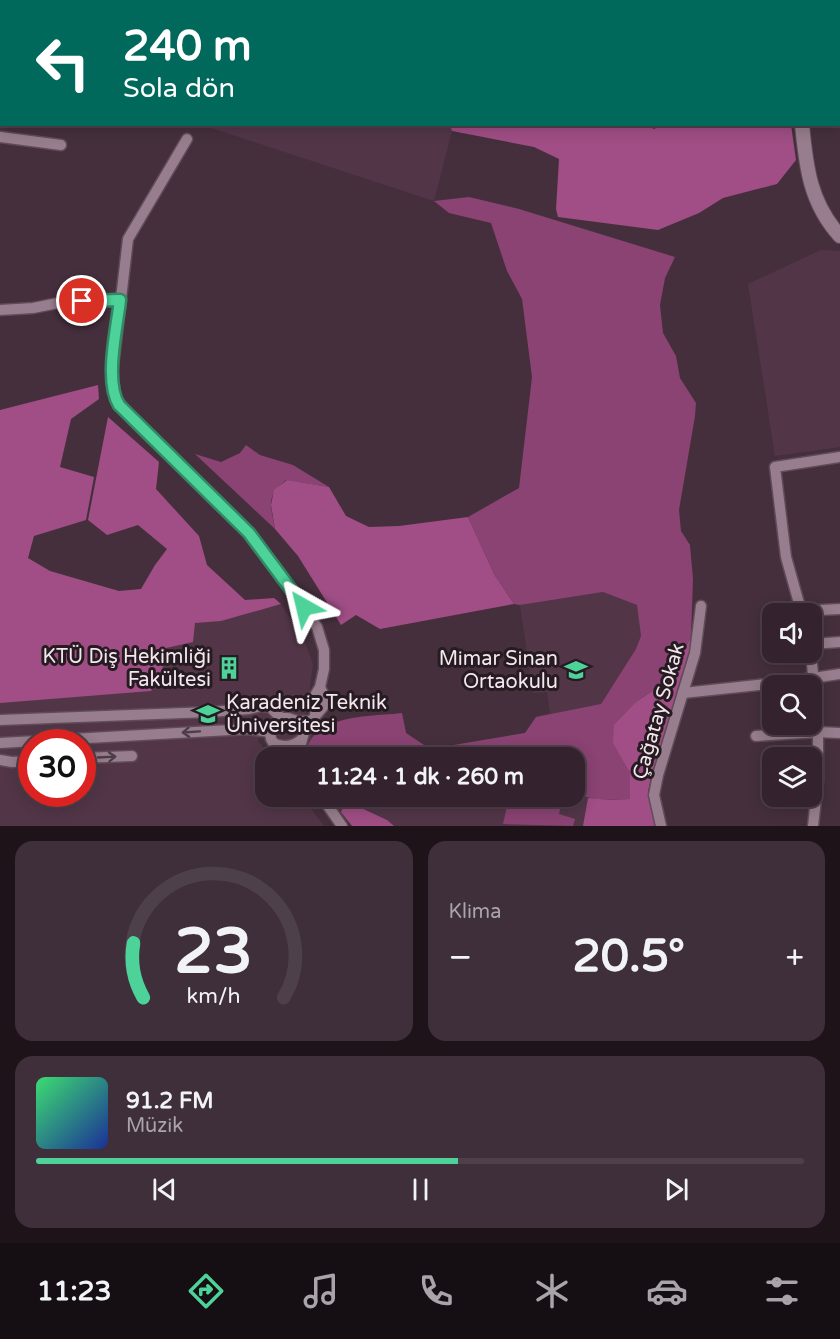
<!DOCTYPE html>
<html lang="tr">
<head>
<meta charset="utf-8">
<style>
  :root { --surface:#34232e; --page:#3f2f3a; --text:#f1f3f6; --muted:#a9a4aa; --line:#4e404a; --accent:#4dd39a }
  body { margin:0; font-family:"Varela Round",sans-serif; background:var(--page); color:var(--text); height:100vh; display:flex; flex-direction:column; font-size:22px; white-space:nowrap }
  * { box-sizing:border-box; margin:0 }
  p { font-size:20px; color:var(--muted) }
  .icon { flex:none; width:33px; height:33px; fill:none; stroke:currentColor; stroke-width:2; stroke-linecap:round; stroke-linejoin:round }
  .map { position:relative; height:826px; overflow:hidden }
  .sheet { display:flex; flex-direction:column; gap:15px; padding:15px; background:#1d1319; flex:1 }
  .sheet>* { flex:none }
  .banner { position:absolute; left:0px; top:0px; width:840px; height:126px; box-shadow:0 3px 15px #0003,0 0 0 2px var(--line); background:#00695c; color:#fff; overflow:hidden }
  .fabs { position:absolute; left:762px; top:603px; display:grid; gap:12px }
  .fabs a { display:grid; place-items:center; width:60px; height:60px; border-radius:12px; background:var(--surface); box-shadow:0 3px 15px #0003,0 0 0 2px var(--line); font-size:30px }
  .speed { position:absolute; left:18px; top:729px; display:flex; gap:12px; font-size:30px; font-weight:700; text-align:center }
  .speed>* { display:grid; place-content:center; width:78px; height:78px; border-radius:50%; background:var(--surface); box-shadow:0 3px 15px #0003,0 0 0 2px var(--line); line-height:1 }
  .speed .limit { border:9px solid #d22; background:#fff; color:#111 }
  .pin { position:absolute; display:grid; place-items:center; width:51px; height:51px; color:#fff; margin:-26px; border:3px solid #fff; border-radius:50%; box-shadow:0 2px 6px #0007 }
  .me { position:absolute; width:66px; margin:-33px; rotate:323deg; stroke-linejoin:round; filter:drop-shadow(0 0 4px #0008) }
  .turn { display:flex; align-items:center; gap:21px; height:126px; padding:0 24px; font-size:27px }
  .turn .icon { width:78px; height:78px; stroke-width:2.5 }
  .turn b { display:block; font-size:42px; line-height:51px }
  .big { font-size:45px; font-weight:800; line-height:1.1 }
  .sheet .tile { flex:1; display:flex; flex-direction:column; justify-content:center; gap:9px; min-width:0; padding:0 21px; border-radius:18px; background:var(--page) }
  .sheet .dial { align-items:center; gap:0 }
  .dial svg { height:156px; overflow:visible; fill:none; stroke:var(--line); stroke-width:7; stroke-linecap:round; text-anchor:middle }
  .dial text { fill:var(--text); stroke:none }
  .song { display:flex; align-items:center; gap:18px }
  .cover { width:72px; height:72px; border-radius:9px; background:linear-gradient(135deg,hsl(140 70% 55%),hsl(230 70% 35%)) }
  .played { height:6px; border-radius:3px; background:linear-gradient(90deg,var(--accent) 55%,var(--line) 55%) }
  .keys { display:flex; justify-content:space-around; direction:ltr }
  .heat { display:flex; justify-content:space-between; align-items:center; font-size:33px; direction:ltr }
  .sheet .tiles { flex:1; display:grid; gap:15px; grid-template-columns:1fr 1fr }
  .tile:last-child { grid-column:span 2 }
  .trip { position:absolute; left:255px; top:747px; width:330px; height:60px; border-radius:18px; background:var(--surface); box-shadow:0 3px 15px #0003,0 0 0 2px var(--line); font-weight:800; line-height:60px; text-align:center }
  .tabs { display:flex; height:96px; justify-content:space-around; align-items:center; background:#150e12; color:var(--muted) }
  .tabs .icon { width:42px; height:42px }
  .tabs .current { color:var(--accent) }
  .tabs b { font-size:27px; color:var(--text) }
  .map>svg:first-child { display:block }
  .built { fill:#523648; fill-rule:evenodd }
  .green { fill:#8a4373 }
  .forest { fill:#a04e85 }
  .lines { fill:none; stroke-linecap:round; stroke-linejoin:round }
  .minor-casing { stroke:#5f4c58; stroke-width:13 }
  .tertiary-casing { stroke:#5f4c58; stroke-width:16 }
  .minor { stroke:#977d8d; stroke-width:10 }
  .tertiary { stroke:#977d8d; stroke-width:14 }
  .oneway { stroke:#4d3d47 }
  .route-casing { stroke:#328964; stroke-width:15 }
  .route { stroke:#4dd39a; stroke-width:10 }
  .labels { text-anchor:middle; stroke-width:6; stroke-linejoin:round; paint-order:stroke }
  .poi-label { font-size:20px; fill:#f4e6ee; stroke:#251b21; text-anchor:end }
  .street-label { font-size:20px; fill:#f4e6ee; stroke:#251b21 }
</style>
</head>
<body>
<div class="map">
<svg width="840" height="826" viewBox="0 0 840 826">
  <rect width="100%" height="100%" fill="#452f3d"/>
  <g class="built">
    <path d="M 143,0 L 406,0 L 407,1 L 144,2 Z"/>
    <path d="M 450,124 L 452,131 L 434,201 L 202,125 Z"/>
    <path d="M 821,250 L 840,251 L 840,447 L 775,456 L 748,284 Z"/>
    <path d="M 603,592 L 638,605 L 641,636 L 637,649 L 602,702 L 691,637 L 690,652 L 681,677 L 661,750 L 652,772 L 648,792 L 656,826 L 352,826 L 325,797 L 574,796 L 574,758 L 294,757 L 271,728 L 263,724 L 258,741 L 271,757 L 266,758 L 266,796 L 302,797 L 324,826 L 0,826 L 0,645 L 195,619 L 222,618 L 281,604 L 305,642 L 313,664 L 307,712 L 302,716 L 321,729 L 336,722 L 402,713 L 406,733 L 430,749 L 525,733 L 536,717 L 550,713 L 547,692 L 533,693 L 520,605 ZM 32,742 L 82,742 L 82,794 L 32,794 Z"/>
  </g>
  <g class="green">
    <path d="M 469,197 L 519,209 L 675,257 L 665,278 L 660,305 L 663,333 L 676,356 L 680,378 L 696,403 L 695,416 L 679,510 L 681,531 L 690,545 L 693,579 L 691,637 L 667,681 L 636,702 L 614,743 L 630,773 L 630,799 C 614,800 596,801 581,795 L 582,790 L 575,788 L 574,758 L 305,758 C 309,713 369,717 402,713 L 406,733 L 430,749 L 525,733 L 536,717 L 601,704 L 636,649 L 641,636 L 637,605 L 603,592 L 520,605 L 514,604 L 494,574 L 468,517 L 519,488 L 532,377 L 522,299 L 507,271 L 491,223 L 449,213 L 434,201 Z"/>
    <path d="M 246,445 L 260,455 L 293,465 L 329,487 L 286,480 C 265,497 271,505 275,529 L 195,454 L 221,462 L 240,453 Z"/>
    <path d="M 489,797 L 563,797 L 559,814 L 575,819 L 573,826 L 503,824 L 508,801 Z"/>
  </g>
  <g class="forest">
    <path d="M 652,124 L 653,129 L 671,124 L 791,125 L 796,160 L 777,184 L 723,198 L 699,213 L 658,230 L 558,217 L 556,209 L 559,159 L 534,147 L 452,131 L 450,125 Z"/>
    <path d="M 98,385 L 99,399 L 71,419 L 60,467 L 94,477 L 86,520 L 34,536 L 28,558 L 50,571 L 119,591 L 141,589 L 155,565 L 167,549 L 138,525 L 107,535 L 88,520 L 108,417 L 159,462 L 156,489 L 199,536 L 207,565 L 245,600 L 274,598 L 281,604 L 221,621 L 195,623 L 193,642 L 166,648 L 165,663 L 151,691 L 0,703 L 0,410 Z"/>
    <path d="M 287,480 L 329,487 L 346,516 L 369,527 L 399,526 L 468,517 L 494,574 L 514,604 L 380,629 L 356,615 L 341,625 L 298,556 L 275,529 L 271,505 L 274,490 Z"/>
    <path d="M 691,637 L 690,652 L 681,677 L 661,750 L 652,772 L 648,792 L 656,826 L 583,826 L 588,798 L 611,800 L 630,799 L 630,773 L 613,743 L 614,725 L 636,702 L 667,681 Z"/>
    <path d="M 346,801 L 387,820 L 394,826 L 352,826 L 341,812 Z"/>
  </g>
  <g class="lines">
    <g class="minor-casing">
      <g id="minor">
        <path d="M 413,0 L 413,2"/>
        <path d="M 0,1 L 2,2"/>
        <path d="M 35,2 L 35,0"/>
        <path d="M 0,71 L 2,71"/>
        <path d="M 0,137 L 61,145"/>
        <path d="M 187,139 L 128,239 L 112,375 L 116,399 L 132,419 L 249,533 L 304,607 L 317,627 L 324,650 L 324,669 L 320,687 L 314,697 L 313,706 L 316,714"/>
        <path d="M 0,310 L 33,308 L 63,302 L 120,300"/>
        <path d="M 801,611 L 840,609"/>
        <path d="M 802,614 L 786,557 L 775,467 L 840,457"/>
        <path d="M 812,644 L 840,642"/>
        <path d="M 811,652 L 818,732 L 818,781 L 813,826"/>
        <path d="M 683,693 L 786,682 L 840,674"/>
        <path d="M 0,720 L 210,712 L 249,709 L 261,706 L 270,707 L 281,718"/>
        <path d="M 756,736 L 818,732 L 840,733"/>
        <path d="M 0,743 L 248,729 L 270,732"/>
        <path d="M 273,743 C 283,748 292,747 301,740"/>
        <path d="M 82,758 L 132,756"/>
        <path d="M 283,758 L 271,739 L 270,732 L 275,723 L 281,718 L 288,718 L 297,721 L 311,721"/>
        <path d="M 297,758 L 304,733 L 311,721 L 323,707 L 325,698 L 320,687"/>
        <path d="M 0,760 L 12,762 L 32,761"/>
        <path d="M 321,796 L 342,826"/>
        <path d="M 661,826 L 654,795 L 658,775 L 695,653 L 701,606"/>
      </g>
    </g>
    <g class="tertiary-casing">
      <g id="tertiary">
        <path d="M 786,0 L 786,2"/>
        <path d="M 802,124 C 806,167 810,203 840,236"/>
      </g>
    </g>
    <use href="#minor" class="minor"/>
    <use href="#tertiary" class="tertiary"/>
  </g>
  <defs><path id="oneway-shaft" d="M-6 0H5M1.5-3L5.5 0L1.5 3" fill="none" stroke-width="1.6" stroke-linecap="round" stroke-linejoin="round" transform="scale(1.5)"/></defs>
  <g class="oneway">
    <use href="#oneway-shaft" transform="translate(191 732) rotate(176)"/>
    <use href="#oneway-shaft" transform="translate(107 757) rotate(-3)"/>
  </g>
  <g class="lines">
    <g class="route-casing">
      <path id="route" d="M 82,301 L 120,300 C 117,328 104,381 119,405 L 249,533 L 304,607"/>
    </g>
    <use href="#route" class="route"/>
  </g>
  <defs>
    <g id="building-bare" transform="scale(1.8)"><path d="M-4-6H4V6H1V3H-1V6H-4ZM-2.5-4.3h1.7v1.8h-1.7ZM.8-4.3h1.7v1.8H.8ZM-2.5-1h1.7V.8h-1.7ZM.8-1h1.7V.8H.8Z" fill="#4dd39a" stroke="#251b21" stroke-width="2.5" paint-order="stroke"/></g>
    <g id="school-bare" transform="scale(1.8)"><path d="M0-5L7-2L0 1L-7-2ZM-4 1L0 2.5L4 1V4Q0 6-4 4Z" fill="#4dd39a" stroke="#251b21" stroke-width="2.5" paint-order="stroke"/></g>
    <g id="university-bare" transform="scale(1.8)"><path d="M0-5L7-2L0 1L-7-2ZM-4 1L0 2.5L4 1V4Q0 6-4 4Z" fill="#4dd39a" stroke="#251b21" stroke-width="2.5" paint-order="stroke"/></g>
  </defs>
  <g fill-rule="evenodd">
    <use href="#building-bare" x="229" y="668"/>
    <use href="#school-bare" x="576" y="670"/>
    <use href="#university-bare" x="208" y="714"/>
  </g>
  <g class="labels">
    <g class="poi-label">
      <text x="211" y="663">KTÜ Diş Hekimliği<tspan x="211" dy="23">Fakültesi</tspan></text>
      <text x="558" y="665">Mimar Sinan<tspan x="558" dy="23">Ortaokulu</tspan></text>
      <text x="226" y="709" text-anchor="start">Karadeniz Teknik<tspan x="226" dy="23">Üniversitesi</tspan></text>
    </g>
    <g class="street-label">
      <text transform="translate(658 711) rotate(-74)" y="7">Çağatay Sokak</text>
    </g>
  </g>
</svg>
<div class="fabs">
<a><svg class="icon" aria-label="sound" viewBox="0 0 24 24"><path d="M4 9h4l5-4v14l-5-4H4zM17 9q2 3 0 6"/></svg></a>
<a><svg class="icon" aria-label="search" viewBox="0 0 24 24"><circle cx="10" cy="10" r="6"/><path d="M15 15l6 6"/></svg></a>
<a><svg class="icon" aria-label="layers" viewBox="0 0 24 24"><path d="M12 4l9 5-9 5-9-5zM3 14l9 5 9-5"/></svg></a>
</div>
<div class="speed"><div class="limit">30</div></div>
<div class="pin" style="left:82px;top:301px;background:#d93025"><svg class="icon" aria-label="arrive" viewBox="0 0 24 24"><path d="M6 21V4h12l-3 4 3 4H6"/></svg></div>
<svg class="me" style="left:304px;top:607px" viewBox="-20 -20 40 40"><path d="M0-17L14 15 0 8-14 15z" fill="#4dd39a" stroke="#fff" stroke-width="4"/></svg>
<div class="trip">11:24 · 1 dk · 260 m</div>
<div class="banner">
<div class="turn"><svg class="icon" aria-label="left" viewBox="0 0 24 24"><path d="M17 20v-9H6M10 6l-5 5 5 5"/></svg><div><b>240 m</b>Sola dön</div></div>
</div>
</div>
<section class="sheet">
<div class="tiles">
<div class="tile dial"><svg viewBox="0 0 100 80">
<path d="M14 69A42 42 0 1 1 86 69"/>
<path d="M14 69A42 42 0 0 1 9 41" stroke="#4dd39a"/>
<text x="50" y="56" font-size="32" font-weight="700">23</text>
<text x="50" y="72" font-size="11">km/h</text>
</svg></div>
<div class="tile"><p>Klima</p>
<div class="heat"><a>−</a><b class="big">20.5°</b><a>+</a></div>
</div>
<div class="tile">
<div class="song"><i class="cover"></i><div><b>91.2 FM</b><p>Müzik</p></div></div>
<div class="played"></div>
<div class="keys"><svg class="icon" aria-label="previous" viewBox="0 0 24 24"><path d="M18 5L8 12l10 7zM5 5v14"/></svg><svg class="icon" aria-label="pause" viewBox="0 0 24 24"><path d="M8 5v14M16 5v14"/></svg><svg class="icon" aria-label="next" viewBox="0 0 24 24"><path d="M6 5l10 7-10 7zM19 5v14"/></svg></div>
</div>
</div>
</section>
<nav class="tabs">
<b>11:23</b>
<svg class="icon current" aria-label="directions" viewBox="0 0 24 24"><path d="M12 3l9 9-9 9-9-9zM9 14v-3h6M13 9l2 2-2 2"/></svg>
<svg class="icon" aria-label="music" viewBox="0 0 24 24"><path d="M9 18V5l10-2v13"/><circle cx="6" cy="18" r="3"/><circle cx="16" cy="16" r="3"/></svg>
<svg class="icon" aria-label="phone" viewBox="0 0 24 24"><path d="M5 4h4l2 5-3 2q2 4 5 5l2-3 5 2v4C11 20 4 13 5 4z"/></svg>
<svg class="icon" aria-label="climate" viewBox="0 0 24 24"><path d="M12 3v18M4 7l16 10M4 17L20 7"/></svg>
<svg class="icon" aria-label="car" viewBox="0 0 24 24"><path d="M5 17H2v-5l4-1 3-4h7l3 4 3 1v5h-3M9 17h6M6 11h13"/><circle cx="7" cy="17" r="2"/><circle cx="17" cy="17" r="2"/></svg>
<svg class="icon" aria-label="filters" viewBox="0 0 24 24"><path d="M4 7h16M4 17h16"/><circle cx="9" cy="7" r="2"/><circle cx="15" cy="17" r="2"/></svg>
</nav>
</body>
</html>
